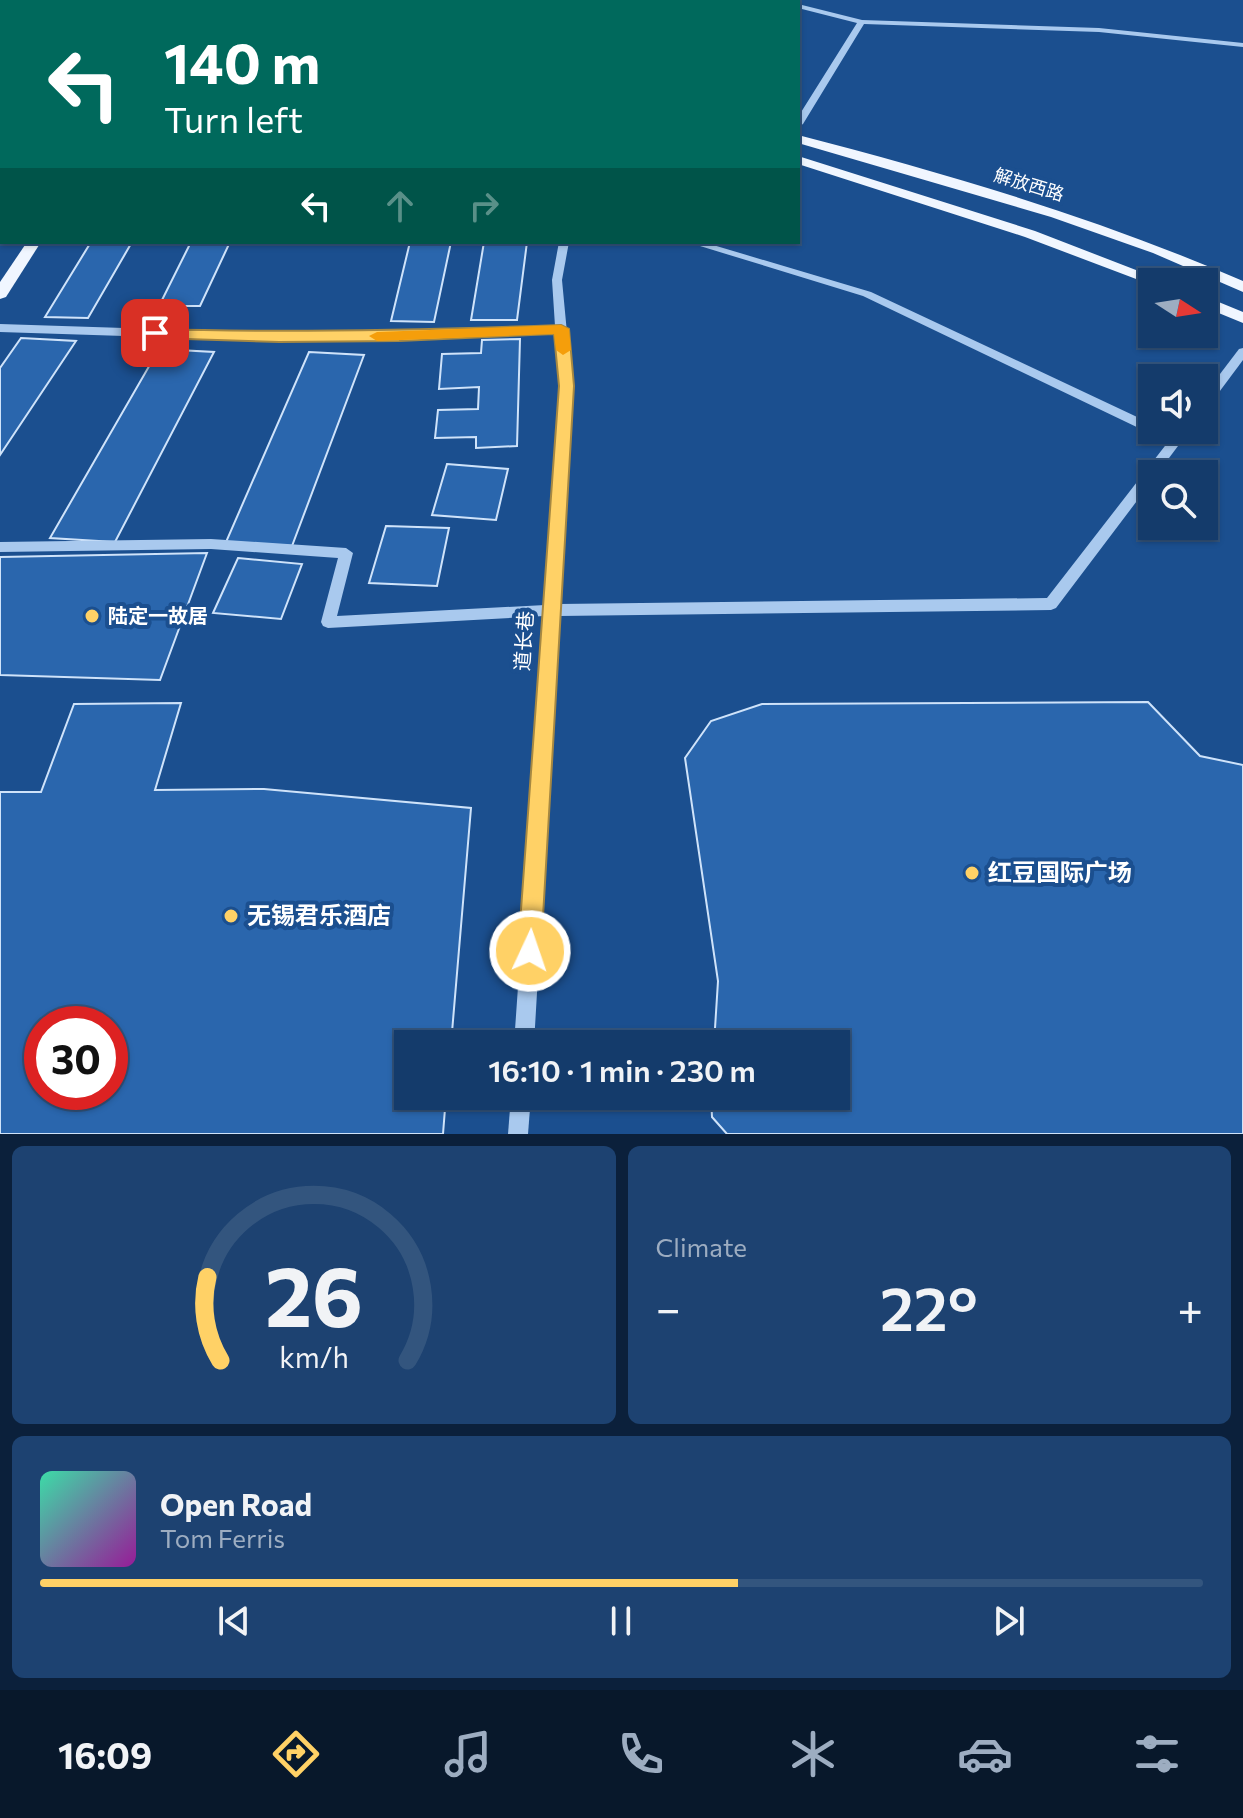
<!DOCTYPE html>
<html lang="en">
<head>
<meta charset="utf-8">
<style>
  :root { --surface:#143b6b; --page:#1d4271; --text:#f1f3f6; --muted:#9dadc1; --line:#33557e; --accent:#ffd166 }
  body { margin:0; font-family:Commissioner,"Noto Sans SC",sans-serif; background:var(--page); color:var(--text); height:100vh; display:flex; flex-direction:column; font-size:30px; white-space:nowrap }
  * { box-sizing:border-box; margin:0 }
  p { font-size:26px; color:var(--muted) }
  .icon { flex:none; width:44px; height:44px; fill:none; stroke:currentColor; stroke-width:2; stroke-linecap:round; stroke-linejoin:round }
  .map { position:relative; height:1134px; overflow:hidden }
  .drawer { display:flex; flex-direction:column; gap:12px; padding:12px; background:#0b203b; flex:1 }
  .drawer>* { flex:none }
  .hud { position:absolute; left:0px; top:0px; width:800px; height:244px; box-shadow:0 2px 6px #0004,0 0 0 2px var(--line); background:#00695c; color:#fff; overflow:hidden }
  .needle { width:52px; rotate:102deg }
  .controls { position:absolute; left:1138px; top:268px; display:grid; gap:16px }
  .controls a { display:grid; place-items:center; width:80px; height:80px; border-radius:0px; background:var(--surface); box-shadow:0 2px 6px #0004,0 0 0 2px var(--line); font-size:40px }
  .speed { position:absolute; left:24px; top:1006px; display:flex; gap:16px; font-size:40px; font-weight:700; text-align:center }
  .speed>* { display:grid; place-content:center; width:104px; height:104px; border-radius:50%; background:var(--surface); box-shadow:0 2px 6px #0004,0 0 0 2px var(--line); line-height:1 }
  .speed .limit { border:12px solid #d22; background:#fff; color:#111 }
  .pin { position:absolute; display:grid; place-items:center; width:68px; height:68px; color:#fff; margin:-34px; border-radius:16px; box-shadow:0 4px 12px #0006 }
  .me { position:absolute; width:88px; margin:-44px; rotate:3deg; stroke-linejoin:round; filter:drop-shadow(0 0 6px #0008) }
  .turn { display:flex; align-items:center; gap:28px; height:168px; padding:0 32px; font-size:36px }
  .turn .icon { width:104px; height:104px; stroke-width:2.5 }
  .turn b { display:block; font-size:56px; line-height:68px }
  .lanes { display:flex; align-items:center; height:76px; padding:0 32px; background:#0003; justify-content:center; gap:40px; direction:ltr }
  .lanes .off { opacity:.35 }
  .big { font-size:60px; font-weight:600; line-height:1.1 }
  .drawer .tile { flex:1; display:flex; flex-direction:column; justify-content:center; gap:12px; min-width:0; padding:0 28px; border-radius:12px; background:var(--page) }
  .drawer .dial { align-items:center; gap:0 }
  .dial svg { height:208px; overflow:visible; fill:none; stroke:var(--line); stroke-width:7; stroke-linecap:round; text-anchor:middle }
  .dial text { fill:var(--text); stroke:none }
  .song { display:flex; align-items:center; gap:24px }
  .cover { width:96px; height:96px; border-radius:12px; background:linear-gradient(135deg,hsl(160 70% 55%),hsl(300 70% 35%)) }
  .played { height:8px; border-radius:4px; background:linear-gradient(90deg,var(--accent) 60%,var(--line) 60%) }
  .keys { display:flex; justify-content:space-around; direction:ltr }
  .heat { display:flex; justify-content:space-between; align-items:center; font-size:44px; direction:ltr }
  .drawer .tiles { flex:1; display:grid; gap:12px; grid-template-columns:1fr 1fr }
  .tile:last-child { grid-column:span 2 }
  .trip { position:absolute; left:394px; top:1030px; width:456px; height:80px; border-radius:0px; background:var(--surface); box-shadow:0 2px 6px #0004,0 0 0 2px var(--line); font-weight:600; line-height:80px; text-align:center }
  .tabs { display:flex; height:128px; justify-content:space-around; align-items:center; background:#08182b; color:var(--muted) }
  .tabs .icon { width:56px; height:56px }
  .tabs .on { color:var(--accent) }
  .tabs b { font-size:36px; color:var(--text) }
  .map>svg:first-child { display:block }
  .building { fill:#2a66ad; stroke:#cfe3fa; stroke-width:2; fill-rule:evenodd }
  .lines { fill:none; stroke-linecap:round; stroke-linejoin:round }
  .minor { fill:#a9c9ee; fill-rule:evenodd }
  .major { fill:#f0f6ff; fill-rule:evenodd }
  .route { fill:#ffd166; stroke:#a68842; stroke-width:2 }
  .slow { fill:#f59e0b }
  .poi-dot { fill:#ffd166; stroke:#1b4f8f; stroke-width:3 }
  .labels { text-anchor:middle; stroke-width:8; stroke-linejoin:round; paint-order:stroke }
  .far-street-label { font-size:18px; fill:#fff; stroke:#1b4f8f }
  .poi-label { font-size:20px; font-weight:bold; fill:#fff; stroke:#1b4f8f; text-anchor:start }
  .street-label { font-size:20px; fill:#fff; stroke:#1b4f8f }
  .near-poi-label { font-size:24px; font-weight:bold; fill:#fff; stroke:#1b4f8f; text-anchor:start }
</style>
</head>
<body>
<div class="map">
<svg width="1243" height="1134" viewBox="0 0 1243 1134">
  <rect width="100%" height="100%" fill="#1b4f8f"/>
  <g class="building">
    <path d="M 117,0 L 121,2 L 36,1 L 38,0 Z"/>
    <path d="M 91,242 L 132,242 L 88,318 L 45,317 Z"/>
    <path d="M 191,242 L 230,242 L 200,306 L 159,306 Z"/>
    <path d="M 410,242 L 451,242 L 434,322 L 391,321 Z"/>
    <path d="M 484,242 L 527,242 L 517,320 L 471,320 Z"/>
    <path d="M 21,338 L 76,341 L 0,455 L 0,368 Z"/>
    <path d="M 520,339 L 517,446 L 476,448 L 476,437 L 435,438 L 438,410 L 478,409 L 479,387 L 439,389 L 442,354 L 481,353 L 482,340 Z"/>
    <path d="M 159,349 L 214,352 L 115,542 L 50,538 Z"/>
    <path d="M 309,352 L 364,355 L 292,546 L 226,542 Z"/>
    <path d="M 447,464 L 508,469 L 496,520 L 432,515 Z"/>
    <path d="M 386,526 L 449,528 L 437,586 L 369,583 Z"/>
    <path d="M 207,553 L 160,680 L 0,675 L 0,557 Z"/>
    <path d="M 238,558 L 302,564 L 281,619 L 213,613 Z"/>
    <path d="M 1148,702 L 1200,756 L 1243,765 L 1243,1134 L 727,1134 L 712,1117 L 711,1096 L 836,1096 L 836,1044 L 714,1044 L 718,981 L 685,758 L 711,721 L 762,704 Z"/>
    <path d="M 181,703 L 155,790 L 264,789 L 471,808 L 451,1044 L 408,1044 L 408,1096 L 446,1096 L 443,1134 L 0,1134 L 0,792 L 41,792 L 74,704 ZM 42,1024 L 110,1024 L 110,1092 L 42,1092 Z"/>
  </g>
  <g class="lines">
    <g class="minor">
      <path d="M 798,4 L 862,20 L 1099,28 L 1243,43 L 1243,47 L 1099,32 L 864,24 L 803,124 L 798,127 L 798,117 L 857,23 L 798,8 Z"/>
      <rect x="0" y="113" width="2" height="6"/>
      <path d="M 559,242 L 569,242 L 562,280 L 572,386 L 559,604 L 1047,598 L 1168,442 L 863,296 L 687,242 L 703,242 L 871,292 L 1152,424 L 1152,430 L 1164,430 L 1174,435 L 1177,430 L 1190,430 L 1157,474 L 1152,474 L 1152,481 L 1056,608 L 1051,610 L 559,616 L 534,1044 L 514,1044 L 544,616 L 328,628 L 323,626 L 321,622 L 338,558 L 211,549 L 0,552 L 0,542 L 211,539 L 346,548 L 353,553 L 337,616 L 545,605 L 560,386 L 556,333 L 429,340 L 279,341 L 0,332 L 0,324 L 279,333 L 429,332 L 555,326 L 552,280 Z"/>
      <path d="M 1243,348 L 1243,360 L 1208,407 L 1204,408 L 1204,395 L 1239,349 Z"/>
      <path d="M 511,1096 L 531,1096 L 528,1134 L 508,1134 Z"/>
    </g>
    <g class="major">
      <path d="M 221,0 L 236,0 L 238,2 L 223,2 Z"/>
      <path d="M 282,0 L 295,0 L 280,2 Z"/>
      <path d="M 298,0 L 313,0 L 315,2 L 300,2 Z"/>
      <path d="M 326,0 L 339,0 L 324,2 Z"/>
      <path d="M 798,135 C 949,174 1100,219 1243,281 L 1243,292 L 1153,253 L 1051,217 L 798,143 Z"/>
      <path d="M 798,156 L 1035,231 L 1167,282 L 1152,282 L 1152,285 L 1025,237 L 798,164 Z"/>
      <path d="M 27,242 L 41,242 L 6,297 L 0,299 L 0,282 Z"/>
      <path d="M 1204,296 L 1243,312 L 1243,323 L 1204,307 Z"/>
    </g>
  </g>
  <path class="route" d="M 561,325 L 569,329 L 574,386 L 541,951 L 538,959 L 530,963 L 521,959 L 518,951 L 559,386 L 554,334 L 399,341 L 279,342 L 155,338 L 148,333 L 155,329 C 291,333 425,330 561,325 Z"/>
  <path class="slow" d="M 561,325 L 569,329 L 571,350 L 563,355 L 556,350 L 554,334 L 377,341 L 369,336 L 377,332 Z"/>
  <g class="poi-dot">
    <circle cx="92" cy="616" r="8"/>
    <circle cx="972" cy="873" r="8"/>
    <circle cx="231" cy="916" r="8"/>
  </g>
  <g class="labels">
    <g class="far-street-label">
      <text transform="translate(1029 185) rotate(17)" y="6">解放西路</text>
    </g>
    <g class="poi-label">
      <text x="108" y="623">陆定一故居</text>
    </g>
    <g class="street-label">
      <text transform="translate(524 641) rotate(-86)" y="7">道长巷</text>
    </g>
    <g class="near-poi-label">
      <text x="988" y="881">红豆国际广场</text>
      <text x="247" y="924">无锡君乐酒店</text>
    </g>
  </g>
</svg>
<div class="controls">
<a><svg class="needle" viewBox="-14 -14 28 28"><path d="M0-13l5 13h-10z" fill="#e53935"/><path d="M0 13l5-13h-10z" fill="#9dadc1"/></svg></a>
<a><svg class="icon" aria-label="sound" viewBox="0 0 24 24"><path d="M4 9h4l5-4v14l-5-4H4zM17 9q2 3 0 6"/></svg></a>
<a><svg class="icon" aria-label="search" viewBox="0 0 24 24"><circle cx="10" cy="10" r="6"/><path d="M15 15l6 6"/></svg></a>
</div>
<div class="speed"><div class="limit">30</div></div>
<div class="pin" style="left:155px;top:333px;background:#d93025"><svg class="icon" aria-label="arrive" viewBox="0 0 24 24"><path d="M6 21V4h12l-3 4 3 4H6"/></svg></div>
<svg class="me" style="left:530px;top:951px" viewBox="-20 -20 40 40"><circle r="17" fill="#ffd166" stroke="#fff" stroke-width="3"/><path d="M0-11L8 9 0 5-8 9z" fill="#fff"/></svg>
<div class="trip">16:10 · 1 min · 230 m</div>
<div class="hud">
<div class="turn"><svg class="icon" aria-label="left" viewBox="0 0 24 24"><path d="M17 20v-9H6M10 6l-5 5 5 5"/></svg><div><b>140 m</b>Turn left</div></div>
<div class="lanes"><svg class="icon" aria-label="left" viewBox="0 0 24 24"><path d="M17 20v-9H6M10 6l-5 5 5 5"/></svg><svg class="icon off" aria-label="ahead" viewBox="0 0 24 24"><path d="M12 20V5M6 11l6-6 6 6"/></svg><svg class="icon off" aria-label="right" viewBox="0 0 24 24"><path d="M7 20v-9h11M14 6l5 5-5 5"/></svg></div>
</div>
</div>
<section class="drawer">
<div class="tiles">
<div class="tile dial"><svg viewBox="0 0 100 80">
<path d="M14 69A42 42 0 1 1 86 69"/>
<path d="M14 69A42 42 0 0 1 9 37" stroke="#ffd166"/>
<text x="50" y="56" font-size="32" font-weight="700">26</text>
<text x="50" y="72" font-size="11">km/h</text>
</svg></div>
<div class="tile"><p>Climate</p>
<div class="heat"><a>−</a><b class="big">22°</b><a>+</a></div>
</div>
<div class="tile">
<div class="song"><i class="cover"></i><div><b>Open Road</b><p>Tom Ferris</p></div></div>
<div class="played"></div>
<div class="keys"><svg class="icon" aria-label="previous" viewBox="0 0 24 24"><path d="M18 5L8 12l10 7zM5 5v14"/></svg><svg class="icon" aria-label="pause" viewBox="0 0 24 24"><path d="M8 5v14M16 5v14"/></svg><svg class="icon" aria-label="next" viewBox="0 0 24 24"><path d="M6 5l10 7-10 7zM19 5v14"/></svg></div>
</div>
</div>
</section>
<nav class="tabs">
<b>16:09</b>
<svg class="icon on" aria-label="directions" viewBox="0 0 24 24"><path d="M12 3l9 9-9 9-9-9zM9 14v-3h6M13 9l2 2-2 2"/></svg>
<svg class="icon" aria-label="music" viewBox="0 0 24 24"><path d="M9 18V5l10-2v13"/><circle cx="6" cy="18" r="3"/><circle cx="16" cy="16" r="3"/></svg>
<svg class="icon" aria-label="phone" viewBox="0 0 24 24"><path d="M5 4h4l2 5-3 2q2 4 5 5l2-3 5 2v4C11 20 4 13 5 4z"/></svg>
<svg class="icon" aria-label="climate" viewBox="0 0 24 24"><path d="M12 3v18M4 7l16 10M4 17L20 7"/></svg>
<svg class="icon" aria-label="car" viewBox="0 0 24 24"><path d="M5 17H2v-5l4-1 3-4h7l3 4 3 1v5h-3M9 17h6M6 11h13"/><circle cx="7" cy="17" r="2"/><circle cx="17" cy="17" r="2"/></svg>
<svg class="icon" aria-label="filters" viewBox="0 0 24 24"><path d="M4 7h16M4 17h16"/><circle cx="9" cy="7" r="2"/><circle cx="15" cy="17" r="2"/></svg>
</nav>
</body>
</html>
